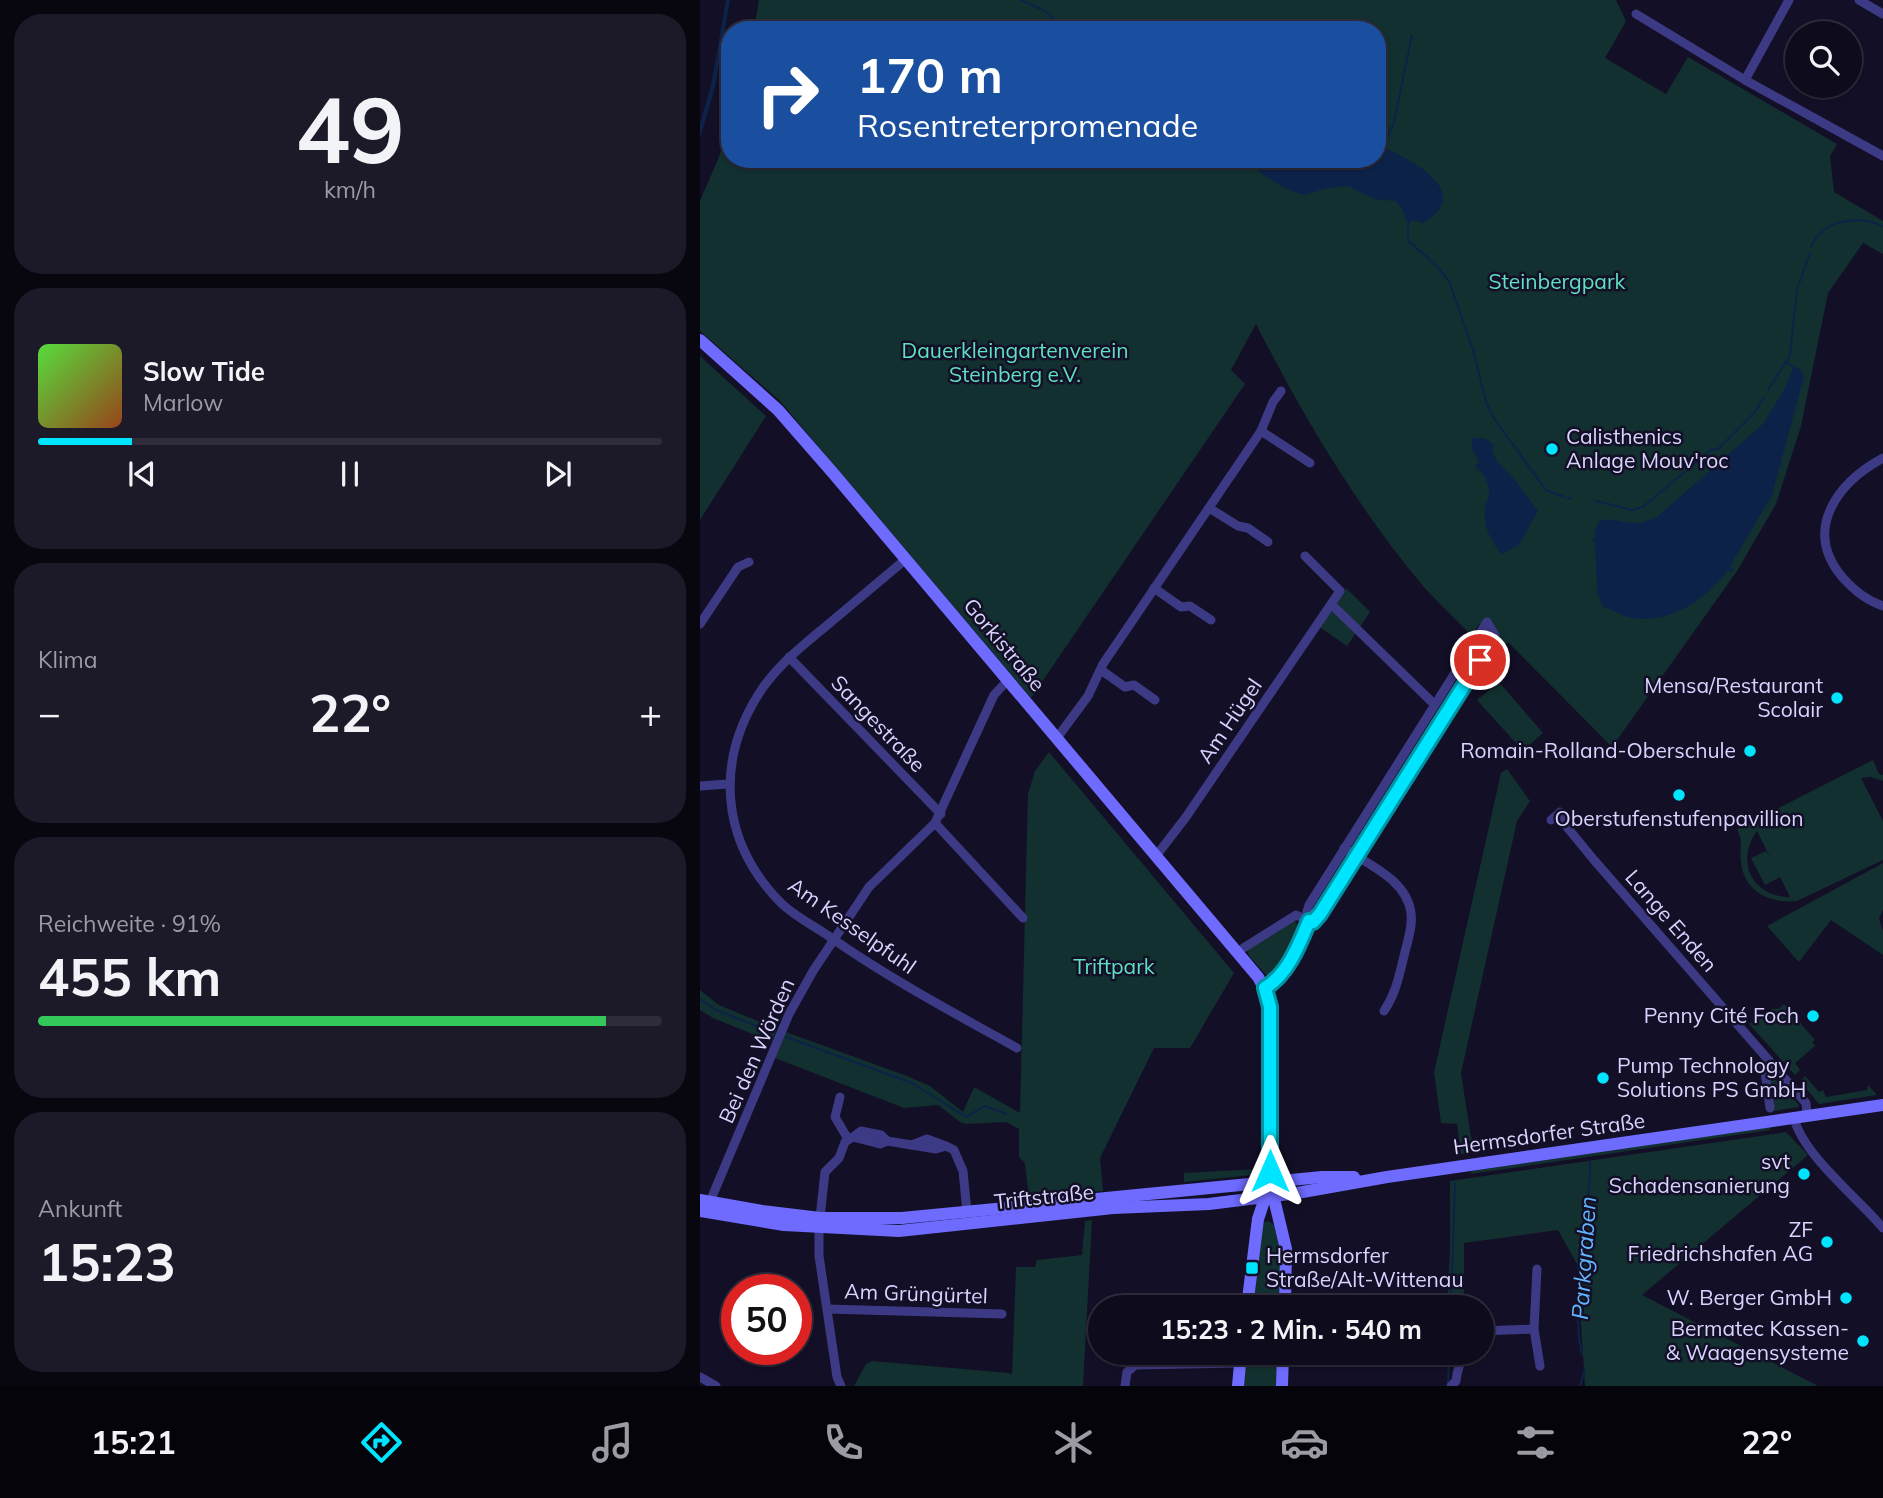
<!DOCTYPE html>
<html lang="de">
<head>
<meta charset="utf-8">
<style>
  :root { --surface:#0e0b1c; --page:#1c1929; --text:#f1f3f6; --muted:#9b9ba3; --line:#2e2b3b; --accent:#00e5ff }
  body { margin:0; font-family:Mulish,sans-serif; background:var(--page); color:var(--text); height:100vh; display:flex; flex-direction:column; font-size:26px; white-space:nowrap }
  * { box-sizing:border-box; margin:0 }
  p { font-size:23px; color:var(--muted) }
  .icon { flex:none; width:38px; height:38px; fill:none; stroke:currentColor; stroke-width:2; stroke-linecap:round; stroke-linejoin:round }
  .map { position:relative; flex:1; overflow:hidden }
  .sheet { display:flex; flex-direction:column; gap:14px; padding:14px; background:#08060f; width:700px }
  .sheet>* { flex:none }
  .hud { position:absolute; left:21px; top:21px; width:665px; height:147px; border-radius:28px; box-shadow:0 2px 5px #0004,0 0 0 2px var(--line); background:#1a4fa0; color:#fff; overflow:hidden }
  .controls { position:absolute; left:1085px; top:21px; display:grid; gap:14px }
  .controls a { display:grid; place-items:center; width:77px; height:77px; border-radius:50%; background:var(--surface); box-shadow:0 2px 5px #0004,0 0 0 2px var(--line); font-size:35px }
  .speed { position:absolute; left:21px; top:1274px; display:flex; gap:14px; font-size:35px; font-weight:700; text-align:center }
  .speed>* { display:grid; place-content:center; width:91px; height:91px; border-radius:50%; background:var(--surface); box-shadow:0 2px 5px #0004,0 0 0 2px var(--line); line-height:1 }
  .speed .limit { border:10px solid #d22; background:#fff; color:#111 }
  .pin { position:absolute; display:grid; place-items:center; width:60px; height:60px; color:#fff; margin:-30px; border:4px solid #fff; border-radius:50%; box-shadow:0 2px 7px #0007 }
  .me { position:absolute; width:77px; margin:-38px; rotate:0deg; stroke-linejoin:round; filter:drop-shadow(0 0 5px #0008) }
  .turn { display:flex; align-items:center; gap:24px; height:147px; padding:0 21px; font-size:32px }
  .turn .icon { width:91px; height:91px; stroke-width:2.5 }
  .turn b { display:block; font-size:49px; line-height:60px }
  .big { font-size:52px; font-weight:700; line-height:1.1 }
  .sheet .tile { flex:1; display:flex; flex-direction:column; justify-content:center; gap:10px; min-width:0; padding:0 24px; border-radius:28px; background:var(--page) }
  .sheet .dial { align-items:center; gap:0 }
  .dial b { font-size:91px; line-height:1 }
  .song { display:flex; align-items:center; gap:21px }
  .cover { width:84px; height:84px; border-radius:10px; background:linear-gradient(135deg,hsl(110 70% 55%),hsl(20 70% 35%)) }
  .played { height:7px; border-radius:4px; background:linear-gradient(90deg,var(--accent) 15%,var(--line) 15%) }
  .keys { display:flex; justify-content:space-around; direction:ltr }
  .heat { display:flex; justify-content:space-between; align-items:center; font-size:38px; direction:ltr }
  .charge { height:10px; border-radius:5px; background:linear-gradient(90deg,#34c759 91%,var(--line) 0) }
  .trip { position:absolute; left:388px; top:1295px; width:406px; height:70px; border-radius:35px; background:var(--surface); box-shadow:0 2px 5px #0004,0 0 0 2px var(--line); font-weight:700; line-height:70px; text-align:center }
  .dock { display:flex; height:112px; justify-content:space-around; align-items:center; background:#06040b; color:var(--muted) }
  .dock .icon { width:49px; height:49px }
  .dock .active { color:var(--accent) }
  .dock b { font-size:32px; color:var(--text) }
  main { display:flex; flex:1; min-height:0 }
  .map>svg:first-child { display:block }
  .green { fill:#12302f; fill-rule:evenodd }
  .water { fill:#0c2248 }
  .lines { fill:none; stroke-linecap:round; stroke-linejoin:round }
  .stream { stroke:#0c2248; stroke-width:2 }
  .street { stroke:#3d3a85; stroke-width:9 }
  .secondary { stroke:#6f6bff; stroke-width:12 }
  .route-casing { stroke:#0095a6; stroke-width:18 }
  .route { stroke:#00e5ff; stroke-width:12 }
  .poi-dot { fill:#00e5ff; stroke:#130f26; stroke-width:2.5 }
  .labels { text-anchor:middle; stroke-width:5; stroke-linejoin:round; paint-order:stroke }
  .park-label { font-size:21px; fill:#5fe0c0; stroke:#130f26 }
  .poi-label { font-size:21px; fill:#d9d4ff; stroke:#130f26; text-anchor:end }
  .street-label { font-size:21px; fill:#d9d4ff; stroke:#130f26 }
  .water-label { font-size:23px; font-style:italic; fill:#62b6ff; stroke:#130f26 }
</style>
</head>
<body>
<main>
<section class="sheet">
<div class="tile dial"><b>49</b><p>km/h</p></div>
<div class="tile">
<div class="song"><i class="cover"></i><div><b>Slow Tide</b><p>Marlow</p></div></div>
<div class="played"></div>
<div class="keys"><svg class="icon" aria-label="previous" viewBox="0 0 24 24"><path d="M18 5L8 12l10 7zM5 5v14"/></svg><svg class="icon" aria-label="pause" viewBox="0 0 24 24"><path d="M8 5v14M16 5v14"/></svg><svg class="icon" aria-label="next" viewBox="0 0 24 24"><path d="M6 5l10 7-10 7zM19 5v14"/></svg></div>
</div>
<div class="tile"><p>Klima</p>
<div class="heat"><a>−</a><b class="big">22°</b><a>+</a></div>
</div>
<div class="tile"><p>Reichweite · 91%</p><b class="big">455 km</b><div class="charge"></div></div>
<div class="tile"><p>Ankunft</p><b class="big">15:23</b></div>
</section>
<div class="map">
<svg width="1183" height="1386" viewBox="0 0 1183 1386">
  <rect width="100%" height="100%" fill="#130f26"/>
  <g class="green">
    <path d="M 59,0 L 916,0 L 926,21 L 905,58 L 966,94 L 988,57 L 1137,144 L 1130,156 L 1134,192 L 1183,221 L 1183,254 L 1163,243 L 1128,293 L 1101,426 L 1076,504 L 1037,571 L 912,747 L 808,642 L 801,649 L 779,624 L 772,636 C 756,619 738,603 723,586 C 656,506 603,416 556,324 L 531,370 L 545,384 L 331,698 L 80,401 L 0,331 L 0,201 L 18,159 L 30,125 L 30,159 L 677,159 L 677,30 L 54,30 Z"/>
    <path d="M 0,356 L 66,416 L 0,520 Z"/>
    <path d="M 646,588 L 670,612 L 647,646 L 618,626 Z"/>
    <path d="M 799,682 L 843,733 L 823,751 L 777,700 Z"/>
    <path d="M 349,752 L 534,973 L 490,1048 L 454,1048 L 400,1158 L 403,1191 L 329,1198 L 325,1163 L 319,1157 L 319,1129 L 306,1122 L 266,1124 L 260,1122 L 238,1105 L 204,1108 L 75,1058 L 86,1032 L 207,1076 L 230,1086 L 263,1112 L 274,1087 L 320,1113 L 328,794 L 335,771 Z"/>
    <path d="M 1173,760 L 1179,774 L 1183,775 L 1183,781 L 1171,777 L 1161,778 L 1183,821 L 1183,860 L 1097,901 C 1071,904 1043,892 1041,861 C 1039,846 1044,844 1037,829 ZM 1057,831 L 1070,857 L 1066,851 L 1051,858 L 1065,885 L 1080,877 L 1090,897 C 1052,897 1035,861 1057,831 Z"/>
    <path d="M 807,769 L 830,801 L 817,821 L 761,1073 L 771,1137 L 779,1152 L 761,1154 L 757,1124 L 741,1123 L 734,1072 L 801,773 Z"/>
    <path d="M 1183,863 L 1183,909 L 1179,919 L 1183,931 L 1183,955 L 1131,920 L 1099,962 L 1067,926 Z"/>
    <path d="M 594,919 L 597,924 C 595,938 582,973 567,976 L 549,956 L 547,950 Z"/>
    <path d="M 0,990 L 19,1005 L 77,1029 L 72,1042 L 13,1018 L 0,1010 Z"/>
    <path d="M 1084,1004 L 1115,1040 L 1112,1042 L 1115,1046 L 1095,1063 L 1100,1070 L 1095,1075 L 1049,1024 L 1072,1009 L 1078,1009 Z"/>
    <path d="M 1073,1076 L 1098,1104 L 1099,1107 L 1074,1111 L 1070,1081 Z"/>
    <path d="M 1105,1076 L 1119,1092 L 1123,1090 L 1126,1097 L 1167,1090 L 1168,1085 L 1177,1095 L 1119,1104 L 1100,1081 Z"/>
    <path d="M 1070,1127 L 1070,1130 L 771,1174 L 771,1171 Z"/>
    <path d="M 1086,1132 L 1108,1155 L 942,1295 L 1118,1386 L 885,1386 L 877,1264 L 858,1230 L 764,1243 L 764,1307 L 747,1307 L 750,1248 L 750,1181 Z"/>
    <path d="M 558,1169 L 552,1175 L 484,1182 L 484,1173 Z"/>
    <path d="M 392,1220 L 383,1386 L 154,1386 L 166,1364 L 172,1361 L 309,1373 L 312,1375 L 316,1267 L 335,1267 L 337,1260 L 382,1255 L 385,1221 Z"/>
    <path d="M 568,1221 L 574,1225 L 583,1261 L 582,1307 L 551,1307 L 562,1223 Z"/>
    <path d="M 546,1353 L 580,1353 L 580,1386 L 542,1386 Z"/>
  </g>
  <g class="water">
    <path d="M 26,0 L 30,0 L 15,87 L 0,139 L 0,124 L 11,85 Z"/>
    <path d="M 677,145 C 708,157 777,192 723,223 L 712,220 L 708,224 L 702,209 L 696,201 L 674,199 L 648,186 L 624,189 L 606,195 L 590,191 L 563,175 L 547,159 L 677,159 Z"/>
    <path d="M 1094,366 L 1100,369 L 1104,376 L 1072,495 L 1030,566 L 1034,569 L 1032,572 L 1028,570 C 1006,600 966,627 927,617 C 918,614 909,608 902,606 L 897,591 L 895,543 L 892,539 L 895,538 L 895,530 L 899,521 L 908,519 L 918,521 L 919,519 L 921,522 L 941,523 L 957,517 L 1063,424 L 1083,392 Z"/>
    <path d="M 772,438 L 784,438 L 794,445 L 792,450 L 796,460 L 814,479 L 838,511 L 818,546 L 801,554 C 787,535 778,516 790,493 L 785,477 L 775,466 L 779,462 L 772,448 Z"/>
  </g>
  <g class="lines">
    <g class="stream">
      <path d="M 321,0 L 345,11 L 367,30"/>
      <path d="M 687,138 L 694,122 L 712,35"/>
      <path d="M 708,223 L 708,241 L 734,263 L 749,281 L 774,353 L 786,402 L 795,420 L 846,490 L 864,497"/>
      <path d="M 1111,247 C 1123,219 1158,215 1183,226"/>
      <path d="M 1086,362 L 1094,367"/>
      <path d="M 1068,390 L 1090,355 L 1097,289 L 1110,253"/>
      <path d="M 868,498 L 871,499"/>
      <path d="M 896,501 L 932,510 L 943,507 L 1012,449 L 1017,450 L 1055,412 L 1064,397"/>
      <path d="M 0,999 L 16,1010 L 75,1033"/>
      <path d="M 86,1037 L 212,1083 L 266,1117 L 285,1106 L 306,1114"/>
      <path d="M 751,1307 L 755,1183"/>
      <path d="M 882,1354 C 868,1291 891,1225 890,1161"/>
      <path d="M 748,1385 L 749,1353"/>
      <path d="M 880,1386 L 885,1369"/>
    </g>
    <g class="street">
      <path d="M 1159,0 L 1183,14"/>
      <path d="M 936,14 L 1045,80 L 1183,156"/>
      <path d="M 1045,80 L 1089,0"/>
      <path d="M 561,431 L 610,463"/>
      <path d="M 1183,458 C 1137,483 1102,530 1143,578 C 1155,591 1166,600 1183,606"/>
      <path d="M 509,508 L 538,526 L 548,528 L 568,542"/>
      <path d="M 206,559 C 179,582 152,604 125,627 C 103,645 81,663 64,686 C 14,758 19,841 82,904 C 96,917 114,926 130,937 C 190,979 254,1013 317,1048"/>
      <path d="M 454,588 L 481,607 L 490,606 L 511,620"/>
      <path d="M 631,604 L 734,704"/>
      <path d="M 0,624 L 38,567 L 49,562"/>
      <path d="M 89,657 L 241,814"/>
      <path d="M 401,670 L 425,687 L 434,685 L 455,700"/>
      <path d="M 357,738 L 388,696 L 403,664 L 561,431 L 573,402 L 581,391"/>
      <path d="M 0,786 L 28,784"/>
      <path d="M 851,820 L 860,812 L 862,821 L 894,860 L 1106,1103 L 1107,1116"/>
      <path d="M 235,823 L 323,918"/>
      <path d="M 644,848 C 669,865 707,880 711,913 C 713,927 707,943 704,956 C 699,976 696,993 684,1011"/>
      <path d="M 456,856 L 486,817 L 640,591 L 605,556"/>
      <path d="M 537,952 L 596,915 L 609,921"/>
      <path d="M 564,988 C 588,974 599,945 609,921 L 613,922 L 620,914 L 791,643 L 795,635 L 787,622 L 609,905 L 605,918"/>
      <path d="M 1069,1061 L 1064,1065 L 1070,1108"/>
      <path d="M 140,1097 L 135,1117 L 148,1139"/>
      <path d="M 1094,1118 C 1103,1155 1158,1198 1183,1228"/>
      <path d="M 153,1137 L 161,1131 L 181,1135 L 187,1141"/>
      <path d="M 212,1145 L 227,1139 L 246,1146"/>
      <path d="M 9,1204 L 89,1014 L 113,971 L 169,887 L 235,823 L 294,695 L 308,680"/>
      <path d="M 837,1269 L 834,1329 L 840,1366"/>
      <path d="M 128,1309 L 302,1314"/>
      <path d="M 782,1331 L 834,1329"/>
      <path d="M 0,1377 L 16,1386"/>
      <path d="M 141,1386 L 137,1377 L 119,1256 L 119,1227 L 125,1172 L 139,1158 L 145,1142 L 153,1137 L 180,1144 L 187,1141 L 236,1149 L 246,1146 L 254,1150 L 263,1171 L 267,1212"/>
      <path d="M 425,1386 L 427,1372 L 435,1365 L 540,1363"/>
      <path d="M 751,1386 L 756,1381 C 757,1368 761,1365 762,1353"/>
    </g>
    <g class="secondary">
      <path d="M 0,340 L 78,410 L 133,473 L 558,977 L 564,988 L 570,1007 L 570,1182 L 586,1249 L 585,1307"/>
      <path d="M 0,1200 L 62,1211 L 120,1218 L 202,1218 L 622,1177 L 654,1177"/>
      <path d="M 0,1211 L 84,1225 L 199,1231 L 413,1208 L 509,1204 L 597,1193 L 687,1177 L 1183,1105"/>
      <path d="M 547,1307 L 558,1219 L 567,1192"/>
      <path d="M 538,1386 L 541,1353"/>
      <path d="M 582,1386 L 583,1353"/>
    </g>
  </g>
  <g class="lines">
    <g class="route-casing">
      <path id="route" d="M 570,1171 L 570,1007 L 565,988 C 588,974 599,945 609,921 L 613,922 L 620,914 L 780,660"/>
    </g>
    <use href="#route" class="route"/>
  </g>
  <g class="poi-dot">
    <circle cx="852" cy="449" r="7"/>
    <circle cx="1137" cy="698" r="7"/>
    <circle cx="1050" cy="751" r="7"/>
    <circle cx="979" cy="795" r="7"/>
    <circle cx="1113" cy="1016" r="7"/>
    <circle cx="903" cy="1078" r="7"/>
    <circle cx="1104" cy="1174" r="7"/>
    <circle cx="1127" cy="1242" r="7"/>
    <rect x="545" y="1261" width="14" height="14" rx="3.5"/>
    <circle cx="1146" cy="1298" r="7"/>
    <circle cx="1163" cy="1341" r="7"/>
  </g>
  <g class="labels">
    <g class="park-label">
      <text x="857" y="289">Steinbergpark</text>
      <text x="315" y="358">Dauerkleingartenverein<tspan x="315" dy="24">Steinberg e.V.</tspan></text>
      <text x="414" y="974">Triftpark</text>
    </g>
    <g class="poi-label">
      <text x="866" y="444" text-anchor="start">Calisthenics<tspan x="866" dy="24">Anlage Mouv'roc</tspan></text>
      <text x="1123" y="693">Mensa/Restaurant<tspan x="1123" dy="24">Scolair</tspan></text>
      <text x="1036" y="758">Romain-Rolland-Oberschule</text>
      <text x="979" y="826" text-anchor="middle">Oberstufenstufenpavillion</text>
      <text x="1099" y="1023">Penny Cité Foch</text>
      <text x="917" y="1073" text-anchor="start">Pump Technology<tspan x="917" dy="24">Solutions PS GmbH</tspan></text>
      <text x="1090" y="1169">svt<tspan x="1090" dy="24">Schadensanierung</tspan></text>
      <text x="1113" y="1237">ZF<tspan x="1113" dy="24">Friedrichshafen AG</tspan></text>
      <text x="566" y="1263" text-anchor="start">Hermsdorfer<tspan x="566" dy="24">Straße/Alt-Wittenau</tspan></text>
      <text x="1132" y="1305">W. Berger GmbH</text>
      <text x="1149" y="1336">Bermatec Kassen-<tspan x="1149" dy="24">&amp; Waagensysteme</tspan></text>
    </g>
    <g class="street-label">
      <text transform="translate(304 645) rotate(50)" y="7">Gorkistraße</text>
      <text transform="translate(530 721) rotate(-56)" y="7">Am Hügel</text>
      <text transform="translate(178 724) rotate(46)" y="7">Sangestraße</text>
      <text transform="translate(971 921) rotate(49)" y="7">Lange Enden</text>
      <text transform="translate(152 926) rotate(35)" y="7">Am Kesselpfuhl</text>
      <text transform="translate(57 1051) rotate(-66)" y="7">Bei den Wörden</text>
      <text transform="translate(849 1134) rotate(-8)" y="7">Hermsdorfer Straße</text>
      <text transform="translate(344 1197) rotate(-6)" y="7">Triftstraße</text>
      <text transform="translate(216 1294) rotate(2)" y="7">Am Grüngürtel</text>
    </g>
    <g class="water-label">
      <text transform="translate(884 1258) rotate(-86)" y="8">Parkgraben</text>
    </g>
  </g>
</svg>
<div class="controls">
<a><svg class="icon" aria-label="search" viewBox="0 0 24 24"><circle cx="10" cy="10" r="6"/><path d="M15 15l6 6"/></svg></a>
</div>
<div class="speed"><div class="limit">50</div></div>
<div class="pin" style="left:780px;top:660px;background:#d93025"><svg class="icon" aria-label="arrive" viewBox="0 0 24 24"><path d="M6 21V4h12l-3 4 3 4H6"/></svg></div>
<svg class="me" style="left:570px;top:1171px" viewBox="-20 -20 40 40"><path d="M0-17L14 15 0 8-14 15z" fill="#00e5ff" stroke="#fff" stroke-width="4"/></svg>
<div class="trip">15:23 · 2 Min. · 540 m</div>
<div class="hud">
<div class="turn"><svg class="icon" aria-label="right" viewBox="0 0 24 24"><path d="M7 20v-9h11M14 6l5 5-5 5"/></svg><div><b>170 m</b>Rosentreterpromenade</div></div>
</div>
</div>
</main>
<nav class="dock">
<b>15:21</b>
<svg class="icon active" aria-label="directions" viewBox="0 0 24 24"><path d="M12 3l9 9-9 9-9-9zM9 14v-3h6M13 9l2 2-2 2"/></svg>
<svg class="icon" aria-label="music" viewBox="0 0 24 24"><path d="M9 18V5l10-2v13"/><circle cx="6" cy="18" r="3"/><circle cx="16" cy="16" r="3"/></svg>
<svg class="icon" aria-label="phone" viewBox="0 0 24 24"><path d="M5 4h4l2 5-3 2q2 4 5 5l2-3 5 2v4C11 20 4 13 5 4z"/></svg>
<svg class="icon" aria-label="climate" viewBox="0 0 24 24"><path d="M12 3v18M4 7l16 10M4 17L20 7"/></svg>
<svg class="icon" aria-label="car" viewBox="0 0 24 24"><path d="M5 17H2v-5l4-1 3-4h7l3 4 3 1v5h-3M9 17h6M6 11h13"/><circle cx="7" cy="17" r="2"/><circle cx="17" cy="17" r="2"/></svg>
<svg class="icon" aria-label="filters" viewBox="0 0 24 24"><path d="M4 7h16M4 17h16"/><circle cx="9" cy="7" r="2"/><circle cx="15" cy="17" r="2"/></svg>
<b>22°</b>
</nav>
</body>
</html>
